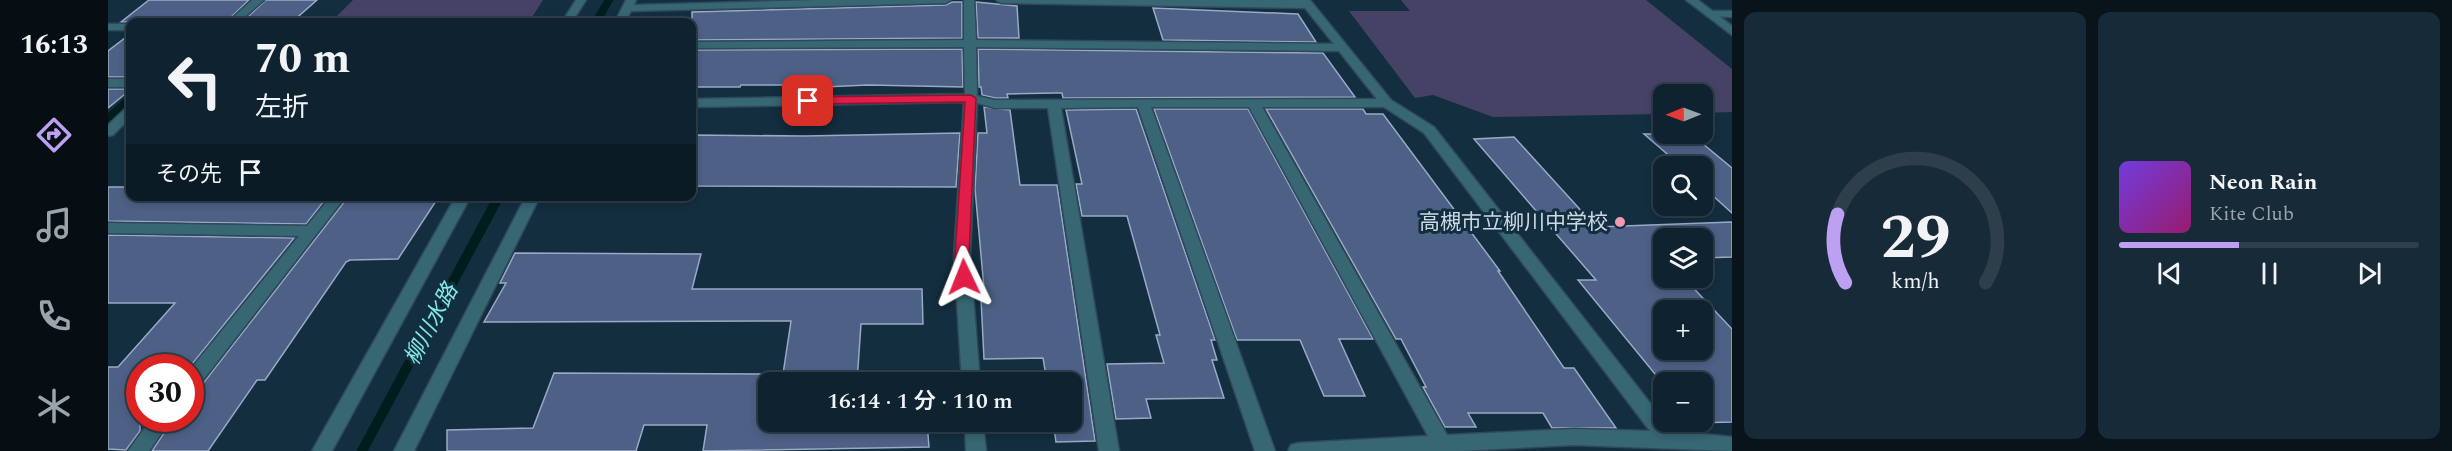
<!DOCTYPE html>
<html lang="ja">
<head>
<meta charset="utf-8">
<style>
  :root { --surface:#0e222f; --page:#172a37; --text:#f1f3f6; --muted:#9ba4aa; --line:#2e3f4b; --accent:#bca0f2 }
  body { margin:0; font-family:Spectral,"Noto Sans JP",serif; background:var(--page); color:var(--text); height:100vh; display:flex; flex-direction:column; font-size:22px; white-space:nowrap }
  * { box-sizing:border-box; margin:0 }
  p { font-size:20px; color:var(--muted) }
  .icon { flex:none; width:33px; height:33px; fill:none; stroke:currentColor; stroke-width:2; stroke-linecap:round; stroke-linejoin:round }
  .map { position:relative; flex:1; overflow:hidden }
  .sheet { display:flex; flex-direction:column; gap:12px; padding:12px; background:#08131a; width:720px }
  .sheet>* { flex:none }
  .banner { position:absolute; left:18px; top:18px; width:570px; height:183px; border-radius:12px; box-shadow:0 3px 9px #0003,0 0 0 2px var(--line); background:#0e222f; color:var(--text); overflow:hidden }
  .needle { width:39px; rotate:269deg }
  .buttons { position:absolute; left:1545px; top:84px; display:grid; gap:12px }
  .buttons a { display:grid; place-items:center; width:60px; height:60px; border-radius:12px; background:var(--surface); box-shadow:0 3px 9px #0003,0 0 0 2px var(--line); font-size:30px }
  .speed { position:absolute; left:18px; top:354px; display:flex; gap:12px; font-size:30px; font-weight:700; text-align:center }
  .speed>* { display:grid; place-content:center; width:78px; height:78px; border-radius:50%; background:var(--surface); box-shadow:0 3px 9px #0003,0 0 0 2px var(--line); line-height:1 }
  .speed .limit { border:9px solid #d22; background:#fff; color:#111 }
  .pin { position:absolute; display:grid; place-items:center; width:51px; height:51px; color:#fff; margin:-26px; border-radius:12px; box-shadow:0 3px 9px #0006 }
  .me { position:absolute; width:66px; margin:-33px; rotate:358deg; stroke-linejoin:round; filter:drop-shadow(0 0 4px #0008) }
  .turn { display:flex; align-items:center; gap:21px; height:126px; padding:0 30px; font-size:27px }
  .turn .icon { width:78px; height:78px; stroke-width:2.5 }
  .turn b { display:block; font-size:42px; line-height:51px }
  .then { display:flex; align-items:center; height:57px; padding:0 30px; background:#0003; gap:12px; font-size:22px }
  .sheet .tile { flex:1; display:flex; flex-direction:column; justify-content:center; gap:9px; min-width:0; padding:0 21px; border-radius:12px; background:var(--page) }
  .sheet .dial { align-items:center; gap:0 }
  .dial svg { height:156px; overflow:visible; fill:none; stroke:var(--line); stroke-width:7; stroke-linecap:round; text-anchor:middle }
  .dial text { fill:var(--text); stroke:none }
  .song { display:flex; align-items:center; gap:18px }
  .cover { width:72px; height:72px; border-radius:9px; background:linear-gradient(135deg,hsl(260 70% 55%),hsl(320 70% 35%)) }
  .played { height:6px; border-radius:3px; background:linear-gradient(90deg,var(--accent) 40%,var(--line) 40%) }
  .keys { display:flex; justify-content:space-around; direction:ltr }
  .sheet .tiles { flex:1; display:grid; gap:12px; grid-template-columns:repeat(2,1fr) }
  .trip { position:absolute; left:650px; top:372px; width:324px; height:60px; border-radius:12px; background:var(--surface); box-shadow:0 3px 9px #0003,0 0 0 2px var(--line); font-weight:600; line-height:60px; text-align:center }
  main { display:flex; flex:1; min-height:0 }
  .tab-bar { display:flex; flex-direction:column; width:108px; justify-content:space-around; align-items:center; background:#060e13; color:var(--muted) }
  .tab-bar .icon { width:42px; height:42px }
  .tab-bar .on { color:var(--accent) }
  .tab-bar b { font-size:27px; color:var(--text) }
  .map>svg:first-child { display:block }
  .green { fill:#454266 }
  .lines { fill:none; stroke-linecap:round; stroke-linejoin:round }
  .stream-far1 { stroke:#001d1d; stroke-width:8 }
  .stream { stroke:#001d1d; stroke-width:10 }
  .building { fill:#4d6085; stroke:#9aa9c6; stroke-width:1.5; fill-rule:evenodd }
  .service-casing { stroke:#30495a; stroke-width:3 }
  .minor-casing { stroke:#30495a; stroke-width:3 }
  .tertiary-casing { stroke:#30495a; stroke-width:3 }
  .service { fill:#366773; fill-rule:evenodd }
  .minor { fill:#366773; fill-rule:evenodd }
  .tertiary { fill:#366773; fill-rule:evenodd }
  .route { fill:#e11d48; stroke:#92132f; stroke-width:1.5 }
  .poi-dot { fill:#f09ab6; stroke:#132e3f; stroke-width:2 }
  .labels { text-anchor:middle; stroke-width:6; stroke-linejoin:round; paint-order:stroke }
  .poi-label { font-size:21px; fill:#cad9e5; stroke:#132e3f; text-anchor:end }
  .water-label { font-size:22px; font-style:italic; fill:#85e9e6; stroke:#132e3f }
</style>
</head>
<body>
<main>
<nav class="tab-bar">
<b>16:13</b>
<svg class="icon on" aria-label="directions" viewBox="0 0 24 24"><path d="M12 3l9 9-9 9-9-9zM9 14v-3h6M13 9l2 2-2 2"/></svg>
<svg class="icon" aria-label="music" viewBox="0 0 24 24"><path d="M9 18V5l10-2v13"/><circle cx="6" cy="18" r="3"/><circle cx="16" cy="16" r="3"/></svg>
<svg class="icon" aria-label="phone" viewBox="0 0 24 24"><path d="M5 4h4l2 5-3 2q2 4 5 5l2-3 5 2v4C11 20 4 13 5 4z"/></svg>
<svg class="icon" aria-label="climate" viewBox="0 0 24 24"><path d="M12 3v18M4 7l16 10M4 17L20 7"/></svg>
</nav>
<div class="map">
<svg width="1624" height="451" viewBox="0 0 1624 451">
  <rect width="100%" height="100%" fill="#132e3f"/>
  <g class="green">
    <path d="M 245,0 L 435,0 L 421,22 L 223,22 Z"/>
    <path d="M 1293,0 L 1538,0 L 1624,69 L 1624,112 L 1595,113 L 1594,94 L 1556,94 L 1555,114 L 1385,117 L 1325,95 L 1307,98 L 1241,11 L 1302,11 Z"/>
  </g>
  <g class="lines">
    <g class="stream-far1">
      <path d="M 488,22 L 501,0"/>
      <path d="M 0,118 L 22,99"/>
    </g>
    <path class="stream" d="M 254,451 L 391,196"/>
  </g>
  <g class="building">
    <path d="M 41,0 L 141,0 L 118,22 L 13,22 Z"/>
    <path d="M 158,0 L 209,0 L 184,22 L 134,22 Z"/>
    <path d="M 844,2 L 854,2 L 854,38 L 584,40 L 584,12 L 838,5 Z"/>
    <path d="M 868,2 L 909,6 L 911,38 L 870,38 Z"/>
    <path d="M 1045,8 L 1190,14 L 1208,42 L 1055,40 Z"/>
    <path d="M 22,34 L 22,77 L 0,77 L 0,51 Z"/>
    <path d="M 854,49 L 855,87 L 760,85 L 694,88 L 694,85 L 633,85 L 632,87 L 584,87 L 584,50 Z"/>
    <path d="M 870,49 L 1215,53 L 1247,97 L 955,98 L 954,93 L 947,93 L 899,94 L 900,98 L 887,98 L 874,95 L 873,87 L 871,87 Z"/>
    <path d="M 0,89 L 22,89 L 22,90 L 0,108 Z"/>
    <path d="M 876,107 L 902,110 L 912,185 L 949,185 L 987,441 L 948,442 L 945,422 L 963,422 L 963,382 L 939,382 L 935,358 L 876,359 L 873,299 L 877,299 L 867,189 L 870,133 L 879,133 Z"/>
    <path d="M 1028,109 L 1107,340 L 1103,340 L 1109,360 L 1104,360 L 1116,398 L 1038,399 L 1043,418 L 1008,419 L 999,364 L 1056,363 L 1048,335 L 1052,335 L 1019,216 L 974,216 L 968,184 L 974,184 L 958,110 Z"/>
    <path d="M 1046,109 L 1140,109 L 1265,339 L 1231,339 L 1257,396 L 1216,396 L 1192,340 L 1129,340 Z"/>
    <path d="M 1158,109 L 1255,109 L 1258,114 L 1275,114 L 1392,271 L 1390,271 L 1456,368 L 1466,368 L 1508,428 L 1444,428 L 1435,413 L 1360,413 L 1368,427 L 1337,427 L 1315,387 L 1318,387 L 1293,339 L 1288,339 Z"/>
    <path d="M 852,133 L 848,187 L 584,186 L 584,135 L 696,136 Z"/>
    <path d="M 1536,134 L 1583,134 L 1624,168 L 1624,213 L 1594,186 L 1594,166 L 1573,166 Z"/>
    <path d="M 1406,137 L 1488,227 L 1624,222 L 1624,257 L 1594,258 L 1594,238 L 1556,238 L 1556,278 L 1576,278 L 1624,329 L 1624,422 L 1587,423 L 1586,422 L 1594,422 L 1594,382 L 1556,382 L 1556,385 L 1470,280 L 1488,280 L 1366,139 ZM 1556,310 L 1594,310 L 1594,350 L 1556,350 Z"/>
    <path d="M 0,187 L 22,187 L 22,196 L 220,196 L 198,224 L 0,221 Z"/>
    <path d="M 240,197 L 330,198 L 290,259 L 242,260 L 238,262 L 157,380 L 149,380 L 100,451 L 44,451 L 66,418 L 82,418 L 82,396 L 90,390 Z"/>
    <path d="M 0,235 L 186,238 L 81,368 L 32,368 L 32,431 L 18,450 L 0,449 L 0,367 L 10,367 L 67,303 L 0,303 Z"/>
    <path d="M 407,253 L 593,254 L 584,289 L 814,289 L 815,324 L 753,324 L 749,382 L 660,382 L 660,422 L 819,422 L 821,447 L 595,451 L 599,425 L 536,425 L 528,451 L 339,451 L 339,430 L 425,428 L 446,373 L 675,374 L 683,321 L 376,322 L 398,283 L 392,283 Z"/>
  </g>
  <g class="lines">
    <g class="service-casing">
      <rect id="service" x="0" y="24" width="22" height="6"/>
    </g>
    <g class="minor-casing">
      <g id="minor">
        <path d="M 144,0 L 156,0 L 131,22 L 120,22 Z"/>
        <path d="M 468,0 L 478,0 L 464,22 L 454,22 Z"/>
        <path d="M 518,0 L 528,0 L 526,5 L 709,0 L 843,0 L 838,3 L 523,11 L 517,22 L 507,22 Z"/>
        <path d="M 856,0 L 866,0 L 868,40 L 1226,44 L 1197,8 L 893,3 L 888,0 L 1202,0 L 1283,100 L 1326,127 L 1564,431 L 1624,437 L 1624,451 L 1466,445 L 1350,451 L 1180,451 L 1183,445 L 1190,443 L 1320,436 L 1141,107 L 1043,107 L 1167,451 L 1147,451 L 1030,107 L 953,108 L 1011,451 L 991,451 L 940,108 L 887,108 L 869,103 L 862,256 L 872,382 L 854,382 L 846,256 L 856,102 L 584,107 L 584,99 L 857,94 L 856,47 L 584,48 L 584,42 L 856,40 ZM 868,47 L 1231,51 L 1269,99 L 887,100 L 869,96 ZM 1154,107 L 1276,107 L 1316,133 L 1542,431 L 1466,429 L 1339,435 Z"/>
        <path d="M 1602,11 L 1624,11 L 1624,17 L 1598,16 L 1598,12 Z"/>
        <rect x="0" y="79" width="22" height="8"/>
        <path d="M 22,108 L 22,118 L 5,135 L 0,136 L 0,125 L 17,109 Z"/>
        <path d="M 223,196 L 238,196 L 88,389 L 82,391 L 82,370 L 191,236 L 0,233 L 0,223 L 199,226 Z"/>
        <path d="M 348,196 L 363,196 L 224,451 L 204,451 Z"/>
        <path d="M 418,196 L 432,196 L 306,451 L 286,451 Z"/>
        <path d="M 44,418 L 64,418 L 41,451 L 20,451 Z"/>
        <path d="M 857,422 L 875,422 L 878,451 L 858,451 Z"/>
      </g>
    </g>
    <g class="tertiary-casing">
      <path id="tertiary" d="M 1578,0 L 1590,0 L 1624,26 L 1624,35 Z"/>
    </g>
    <use href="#service" class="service"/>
    <use href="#minor" class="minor"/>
    <use href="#tertiary" class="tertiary"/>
  </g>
  <path class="route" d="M 863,95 L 868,98 L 861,256 L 863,277 L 856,282 L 848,277 L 847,256 L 857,102 L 700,104 L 694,101 L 700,97 Z"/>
  <circle class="poi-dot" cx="1512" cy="222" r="6"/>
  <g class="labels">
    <g class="poi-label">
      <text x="1500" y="229">高槻市立柳川中学校</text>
    </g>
    <g class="water-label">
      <text transform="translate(322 324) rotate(-62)" y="8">柳川水路</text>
    </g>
  </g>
</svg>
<div class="buttons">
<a><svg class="needle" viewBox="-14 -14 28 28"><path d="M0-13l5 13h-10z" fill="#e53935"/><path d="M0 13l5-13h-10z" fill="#9ba4aa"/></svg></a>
<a><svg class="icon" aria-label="search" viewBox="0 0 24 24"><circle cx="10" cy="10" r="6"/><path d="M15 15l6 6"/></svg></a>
<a><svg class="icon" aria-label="layers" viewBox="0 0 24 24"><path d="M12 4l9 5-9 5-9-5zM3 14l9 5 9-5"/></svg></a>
<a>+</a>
<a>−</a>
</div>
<div class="speed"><div class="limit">30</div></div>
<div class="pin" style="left:700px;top:101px;background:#d93025"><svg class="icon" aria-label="arrive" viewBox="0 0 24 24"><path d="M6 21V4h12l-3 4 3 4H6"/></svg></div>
<svg class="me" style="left:856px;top:277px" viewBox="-20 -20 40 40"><path d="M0-17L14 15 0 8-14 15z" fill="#e11d48" stroke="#fff" stroke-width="4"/></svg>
<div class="trip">16:14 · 1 分 · 110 m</div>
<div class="banner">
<div class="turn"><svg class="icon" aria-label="left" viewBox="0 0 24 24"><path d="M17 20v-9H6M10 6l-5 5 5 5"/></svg><div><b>70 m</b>左折</div></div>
<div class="then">その先<svg class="icon" aria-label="arrive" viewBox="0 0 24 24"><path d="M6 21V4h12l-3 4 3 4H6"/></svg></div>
</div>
</div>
<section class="sheet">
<div class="tiles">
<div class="tile dial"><svg viewBox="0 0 100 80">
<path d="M14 69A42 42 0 1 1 86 69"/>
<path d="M14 69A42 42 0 0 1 10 34" stroke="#bca0f2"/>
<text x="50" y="56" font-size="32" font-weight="700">29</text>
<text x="50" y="72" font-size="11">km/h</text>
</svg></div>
<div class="tile">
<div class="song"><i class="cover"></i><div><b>Neon Rain</b><p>Kite Club</p></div></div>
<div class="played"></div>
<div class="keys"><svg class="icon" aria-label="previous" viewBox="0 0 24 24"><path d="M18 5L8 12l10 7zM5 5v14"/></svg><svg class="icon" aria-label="pause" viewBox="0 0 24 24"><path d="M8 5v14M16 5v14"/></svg><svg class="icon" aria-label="next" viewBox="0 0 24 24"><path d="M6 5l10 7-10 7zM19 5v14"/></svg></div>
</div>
</div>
</section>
</main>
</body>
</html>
